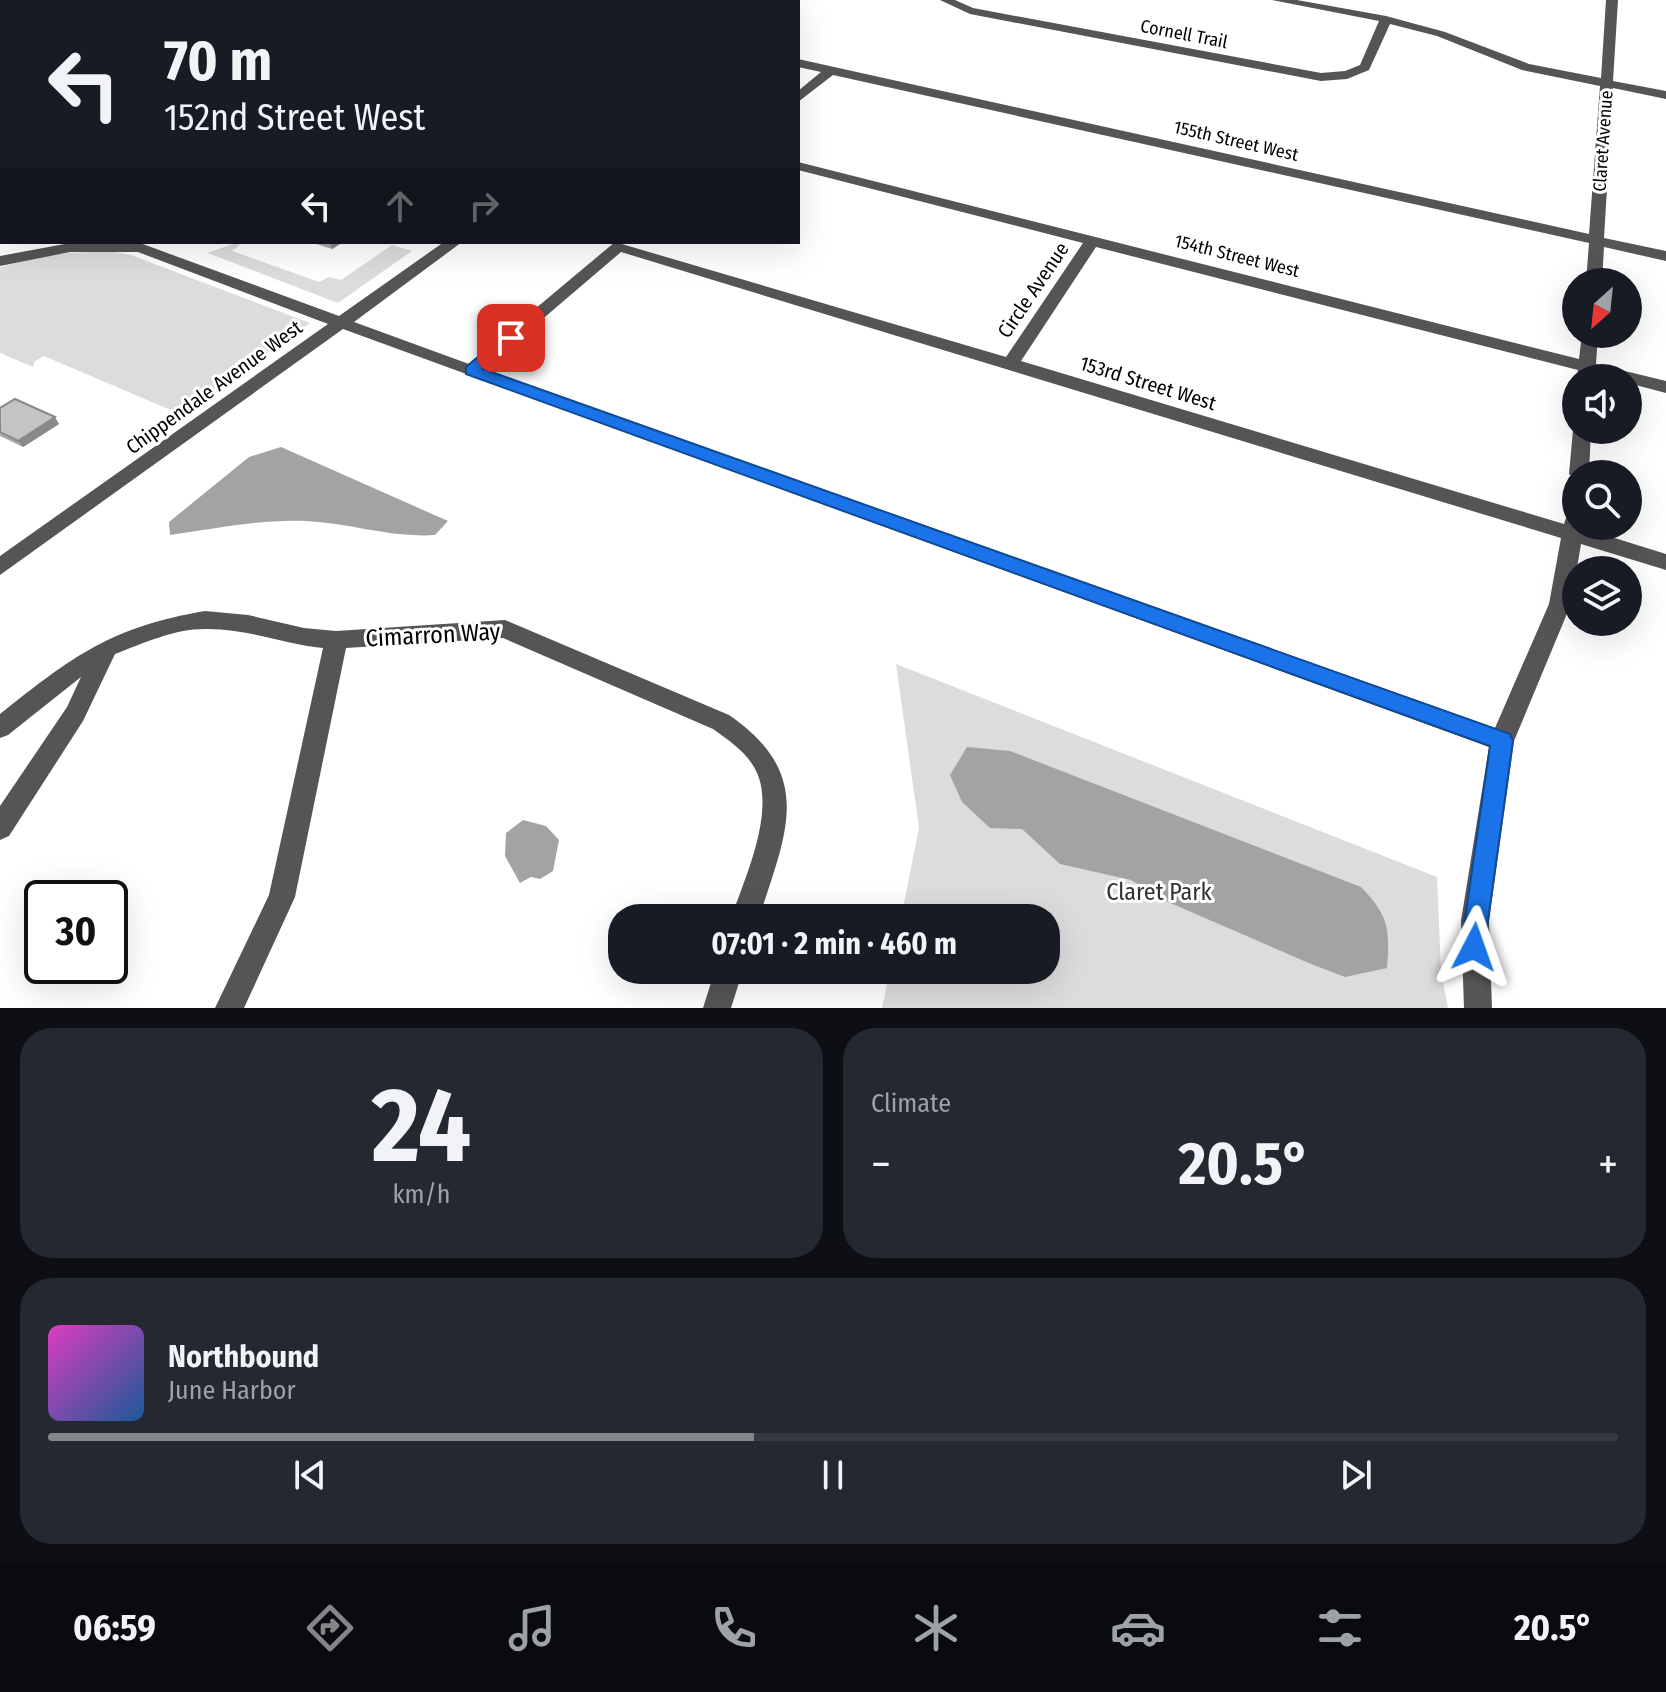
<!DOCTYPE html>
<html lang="en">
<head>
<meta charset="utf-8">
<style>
  :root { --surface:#171b24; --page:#242831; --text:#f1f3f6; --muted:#9ea1a6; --line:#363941; --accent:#858687 }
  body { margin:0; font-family:"Fira Sans Condensed",sans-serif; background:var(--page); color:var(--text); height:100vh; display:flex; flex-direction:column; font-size:30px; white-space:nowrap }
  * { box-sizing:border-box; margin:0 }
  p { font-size:26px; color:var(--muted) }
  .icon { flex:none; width:44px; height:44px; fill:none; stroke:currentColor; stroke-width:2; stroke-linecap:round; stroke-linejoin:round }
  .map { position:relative; height:1008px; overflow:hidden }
  .sheet { display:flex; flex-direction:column; gap:20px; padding:20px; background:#0d0f14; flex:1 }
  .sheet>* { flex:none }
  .guide { position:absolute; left:0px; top:0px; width:800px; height:244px; box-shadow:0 8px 32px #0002; background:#171b24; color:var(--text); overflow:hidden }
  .needle { width:52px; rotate:207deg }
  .controls { position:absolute; left:1562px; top:268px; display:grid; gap:16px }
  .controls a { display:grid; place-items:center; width:80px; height:80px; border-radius:50%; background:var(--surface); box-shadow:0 8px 32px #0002; font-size:40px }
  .speed { position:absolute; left:24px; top:880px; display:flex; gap:16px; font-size:40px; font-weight:700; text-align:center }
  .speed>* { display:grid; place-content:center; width:104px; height:104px; border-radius:50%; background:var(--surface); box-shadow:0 8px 32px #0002; line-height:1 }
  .speed .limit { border:4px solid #111; border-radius:12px; background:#fff; color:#111 }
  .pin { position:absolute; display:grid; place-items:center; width:68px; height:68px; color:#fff; margin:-34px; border-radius:16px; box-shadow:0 4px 12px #0006 }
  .me { position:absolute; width:88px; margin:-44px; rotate:4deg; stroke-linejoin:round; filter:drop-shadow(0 0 6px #0008) }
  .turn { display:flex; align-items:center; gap:28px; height:168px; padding:0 32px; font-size:36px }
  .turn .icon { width:104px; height:104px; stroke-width:2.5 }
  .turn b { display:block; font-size:56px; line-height:68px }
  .lanes { display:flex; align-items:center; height:76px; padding:0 32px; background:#0003; justify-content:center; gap:40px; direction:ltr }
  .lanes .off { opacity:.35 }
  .big { font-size:60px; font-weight:700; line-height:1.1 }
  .sheet .tile { flex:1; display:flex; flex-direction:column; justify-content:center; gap:12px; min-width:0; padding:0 28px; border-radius:32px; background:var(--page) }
  .sheet .dial { align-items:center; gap:0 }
  .dial b { font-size:104px; line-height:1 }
  .song { display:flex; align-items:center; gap:24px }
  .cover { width:96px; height:96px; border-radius:12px; background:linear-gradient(135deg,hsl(310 70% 55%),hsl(210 70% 35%)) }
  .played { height:8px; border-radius:4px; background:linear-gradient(90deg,var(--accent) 45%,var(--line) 45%) }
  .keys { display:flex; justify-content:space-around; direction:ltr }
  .heat { display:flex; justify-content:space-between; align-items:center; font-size:44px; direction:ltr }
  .sheet .tiles { flex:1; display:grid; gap:20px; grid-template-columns:1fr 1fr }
  .tile:last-child { grid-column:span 2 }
  .trip { position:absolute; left:608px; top:904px; width:452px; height:80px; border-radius:32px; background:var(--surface); box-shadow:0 8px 32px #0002; font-weight:700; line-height:80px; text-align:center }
  .tab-bar { display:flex; height:128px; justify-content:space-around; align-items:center; background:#090b0e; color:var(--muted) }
  .tab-bar .icon { width:56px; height:56px }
  .tab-bar .active { color:var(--accent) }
  .tab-bar b { font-size:36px; color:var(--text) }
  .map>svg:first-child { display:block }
  .green { fill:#dcdcdc }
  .water { fill:#a3a3a3 }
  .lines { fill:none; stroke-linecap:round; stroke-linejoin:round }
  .major-casing { stroke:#dbdbdb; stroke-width:4 }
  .minor { fill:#555; fill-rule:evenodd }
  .major { fill:#000; fill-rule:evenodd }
  .wall { fill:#a9a9a9 }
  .shaded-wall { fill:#898989 }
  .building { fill:#c4c4c4; stroke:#898989; stroke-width:2 }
  .route { fill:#1a73e8; stroke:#114b97; stroke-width:2 }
  .labels { text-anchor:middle; stroke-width:6; stroke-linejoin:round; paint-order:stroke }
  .far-street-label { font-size:18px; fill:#000; stroke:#fff }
  .street-label { font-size:20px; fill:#000; stroke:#fff }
  .near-street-label { font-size:24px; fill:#000; stroke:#fff }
  .near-park-label { font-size:24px; fill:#333; stroke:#fff }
</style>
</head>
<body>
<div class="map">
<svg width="1666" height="1008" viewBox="0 0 1666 1008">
  <rect width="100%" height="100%" fill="#fff"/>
  <g class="green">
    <path d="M 235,243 L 240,245 L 232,251 L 319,282 L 329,277 L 341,280 L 392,245 L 412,251 L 338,303 L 208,253 Z"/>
    <path d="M 109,251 L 131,255 L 310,323 L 180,414 L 44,356 L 35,361 L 33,367 L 0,353 L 0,267 L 52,254 Z"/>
    <path d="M 896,664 L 1437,877 L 1441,971 L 1448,1008 L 882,1008 L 890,970 L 1046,970 L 1046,918 L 901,918 L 919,828 Z"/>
  </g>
  <g class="water">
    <path d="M 281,447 L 448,521 L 435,535 C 391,538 350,523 306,521 C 261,519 215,529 170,535 L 169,522 L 249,457 Z"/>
    <path d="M 967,747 L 1010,751 L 1361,887 C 1389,916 1390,929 1387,968 L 1345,977 L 1311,964 L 1168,902 L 1131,880 L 1060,864 L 1022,829 L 990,828 L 962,802 L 950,775 Z"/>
    <path d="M 523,820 L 546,826 L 559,840 L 553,871 L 540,879 L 531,877 L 520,883 L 505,856 L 506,833 Z"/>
  </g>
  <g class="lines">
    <g class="major-casing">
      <g id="major">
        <path d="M 200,0 L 214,0 L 198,2 Z"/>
        <rect x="0" y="68" width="2" height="8"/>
      </g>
    </g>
    <g class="minor">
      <path d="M 784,0 L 797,0 L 782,2 Z"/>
      <path d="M 940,0 L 955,0 L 973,8 L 1321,73 L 1345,71 L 1360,65 L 1379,21 L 1272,0 L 1297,0 L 1386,16 L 1445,32 L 1529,64 L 1601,78 L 1606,0 L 1618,0 L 1613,81 L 1666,91 L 1666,99 L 1613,88 L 1604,238 L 1666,251 L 1666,261 L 1604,247 L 1602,282 L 1586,282 L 1589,243 L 833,75 L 798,102 L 798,91 L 821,72 L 798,67 L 798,59 L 1589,234 L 1600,86 L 1522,70 L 1437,36 L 1390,24 L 1369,70 L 1347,79 L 1321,81 L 970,14 Z"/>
      <path d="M 798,162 L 1579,359 L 1582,334 L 1598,334 L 1596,364 L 1666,381 L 1666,393 L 1628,383 L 1628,378 L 1595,375 L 1595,378 L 1577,378 L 1578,370 L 1096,247 L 1021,361 L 1564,524 L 1569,509 L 1576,507 L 1576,526 L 1666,554 L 1666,570 L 1581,544 L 1571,604 L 1514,741 L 1489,921 L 1492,1008 L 1464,1008 L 1461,921 L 1489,747 L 343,329 L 0,575 L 0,556 L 328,324 L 138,252 L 70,252 L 0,266 L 0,256 L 70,243 L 140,243 L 339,316 L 444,242 L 462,242 L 354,322 L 469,364 L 615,242 L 1006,357 L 1083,243 L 798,170 ZM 621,252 L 1561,538 L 1549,604 L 1495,728 L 484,369 Z"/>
      <path d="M 1576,425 L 1576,430 L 1591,430 L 1589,474 L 1576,474 L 1576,480 L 1569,474 L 1573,430 Z"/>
      <path d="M 205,611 L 248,615 L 304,628 L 336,631 L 505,620 L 729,715 C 816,775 786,833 759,918 L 731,918 C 745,878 778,807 754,767 C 744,750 728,740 713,729 L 503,638 L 346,648 L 295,897 L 244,1008 L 215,1008 L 269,895 L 323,648 C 284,644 245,628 205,629 C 174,629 144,643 115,654 L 83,721 L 9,836 L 0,840 L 0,806 L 67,707 L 81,677 L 8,735 L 0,738 L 0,714 C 73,656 111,627 205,611 Z"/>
      <path d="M 715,970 L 743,970 L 731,1008 L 703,1008 Z"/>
    </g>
    <use href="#major" class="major"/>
  </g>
  <g class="wall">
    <path d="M 310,242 L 343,242 L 332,249 Z"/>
    <path d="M 0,408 L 59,424 L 23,447 L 0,436 Z"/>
  </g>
  <g class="shaded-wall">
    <path d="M 2,12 L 2,37 L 0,37 L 0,13 Z"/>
    <path d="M 330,242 L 343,242 L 332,249 Z"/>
    <path d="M 55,417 L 59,424 L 23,447 L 18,441 Z"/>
  </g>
  <g class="building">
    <path d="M 0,0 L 23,0 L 24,2 L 2,2 L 2,12 L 0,13 Z"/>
    <path d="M 611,0 L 689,0 L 680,2 L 601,2 Z"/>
    <path d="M 0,164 L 2,164 L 2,223 L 0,224 Z"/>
    <path d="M 15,399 L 55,417 L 18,441 L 0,432 L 0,408 Z"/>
  </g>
  <path class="route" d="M 505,334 L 519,338 L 483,369 L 1510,734 L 1513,741 L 1483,956 L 1474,959 L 1465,956 L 1461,947 L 1490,746 L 466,374 L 466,367 Z"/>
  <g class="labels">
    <g class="far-street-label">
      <text transform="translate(1184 34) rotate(11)" y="6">Cornell Trail</text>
      <text transform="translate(1236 141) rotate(13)" y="6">155th Street West</text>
      <text transform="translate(1603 141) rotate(-86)" y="6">Claret Avenue</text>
      <text transform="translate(1237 256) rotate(14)" y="6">154th Street West</text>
    </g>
    <g class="street-label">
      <text transform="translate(1033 290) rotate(-56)" y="7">Circle Avenue</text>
      <text transform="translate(1148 383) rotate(17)" y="7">153rd Street West</text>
      <text transform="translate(214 387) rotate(-36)" y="7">Chippendale Avenue West</text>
    </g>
    <g class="near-street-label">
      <text transform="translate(433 635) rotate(-3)" y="8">Cimarron Way</text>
    </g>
    <g class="near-park-label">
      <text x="1159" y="900">Claret Park</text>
    </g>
  </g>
</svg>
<div class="controls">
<a><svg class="needle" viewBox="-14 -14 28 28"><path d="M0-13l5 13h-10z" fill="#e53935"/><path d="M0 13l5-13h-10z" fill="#9ea1a6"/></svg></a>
<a><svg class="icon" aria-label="sound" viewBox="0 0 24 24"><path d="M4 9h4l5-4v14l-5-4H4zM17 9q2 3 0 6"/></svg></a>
<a><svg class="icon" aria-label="search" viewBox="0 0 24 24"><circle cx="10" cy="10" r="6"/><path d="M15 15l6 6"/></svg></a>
<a><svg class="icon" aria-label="layers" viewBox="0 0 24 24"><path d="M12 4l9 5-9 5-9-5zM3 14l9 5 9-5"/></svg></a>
</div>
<div class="speed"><div class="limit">30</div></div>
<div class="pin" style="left:511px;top:338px;background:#d93025"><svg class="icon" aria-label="arrive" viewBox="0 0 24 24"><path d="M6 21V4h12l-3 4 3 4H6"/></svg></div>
<svg class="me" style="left:1474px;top:947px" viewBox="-20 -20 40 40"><path d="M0-17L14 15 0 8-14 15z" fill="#1a73e8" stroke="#fff" stroke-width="4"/></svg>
<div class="trip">07:01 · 2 min · 460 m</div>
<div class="guide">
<div class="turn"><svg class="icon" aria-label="left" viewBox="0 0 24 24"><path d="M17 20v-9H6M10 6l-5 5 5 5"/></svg><div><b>70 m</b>152nd Street West</div></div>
<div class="lanes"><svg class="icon" aria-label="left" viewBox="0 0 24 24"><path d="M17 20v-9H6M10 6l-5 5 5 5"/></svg><svg class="icon off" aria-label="ahead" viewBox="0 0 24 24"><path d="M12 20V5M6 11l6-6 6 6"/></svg><svg class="icon off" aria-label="right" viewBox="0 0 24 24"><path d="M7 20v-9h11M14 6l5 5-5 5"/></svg></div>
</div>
</div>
<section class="sheet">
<div class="tiles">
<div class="tile dial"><b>24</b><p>km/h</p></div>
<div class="tile"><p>Climate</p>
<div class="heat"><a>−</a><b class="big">20.5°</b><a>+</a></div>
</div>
<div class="tile">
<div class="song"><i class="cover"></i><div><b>Northbound</b><p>June Harbor</p></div></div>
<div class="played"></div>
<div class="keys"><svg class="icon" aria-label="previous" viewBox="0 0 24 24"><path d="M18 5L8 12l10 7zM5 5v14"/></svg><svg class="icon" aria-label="pause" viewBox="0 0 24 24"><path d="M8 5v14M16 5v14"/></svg><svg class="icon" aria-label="next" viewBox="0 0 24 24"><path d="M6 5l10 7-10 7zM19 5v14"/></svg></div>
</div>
</div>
</section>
<nav class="tab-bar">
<b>06:59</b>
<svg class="icon active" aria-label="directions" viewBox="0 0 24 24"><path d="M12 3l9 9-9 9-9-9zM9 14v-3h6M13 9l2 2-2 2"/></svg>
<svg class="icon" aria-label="music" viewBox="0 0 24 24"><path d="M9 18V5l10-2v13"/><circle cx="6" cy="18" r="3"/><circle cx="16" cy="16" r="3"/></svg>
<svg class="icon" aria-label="phone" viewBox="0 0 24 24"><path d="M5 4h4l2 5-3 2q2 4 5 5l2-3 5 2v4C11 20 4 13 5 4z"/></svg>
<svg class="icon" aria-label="climate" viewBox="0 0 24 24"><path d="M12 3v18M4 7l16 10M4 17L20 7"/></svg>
<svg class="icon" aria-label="car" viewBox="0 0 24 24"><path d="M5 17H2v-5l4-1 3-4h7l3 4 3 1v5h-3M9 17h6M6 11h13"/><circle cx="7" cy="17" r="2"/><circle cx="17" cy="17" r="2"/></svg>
<svg class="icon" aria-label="filters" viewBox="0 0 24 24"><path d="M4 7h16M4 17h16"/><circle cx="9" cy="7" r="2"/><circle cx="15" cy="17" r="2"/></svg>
<b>20.5°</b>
</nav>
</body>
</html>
